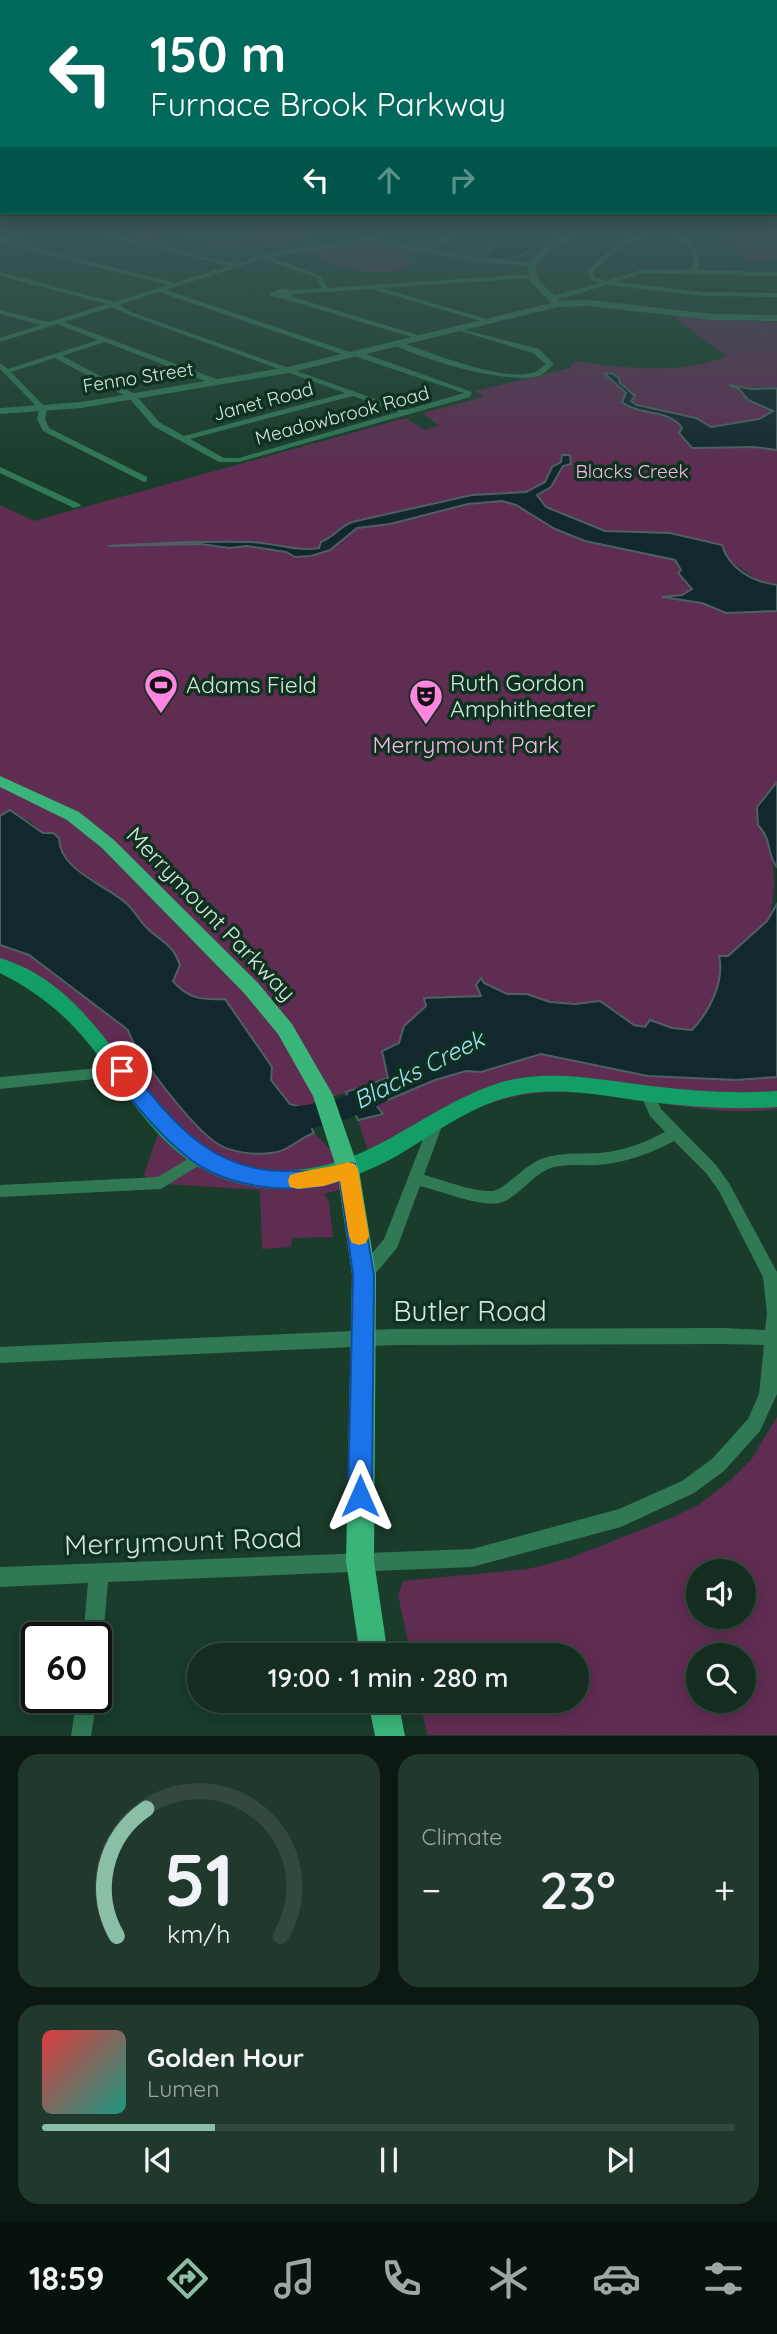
<!DOCTYPE html>
<html lang="en">
<head>
<meta charset="utf-8">
<style>
  :root { --surface:#142d20; --page:#21392d; --text:#f1f3f6; --muted:#9da8a5; --line:#33493e; --accent:#8abfa5 }
  body { margin:0; font-family:Quicksand,sans-serif; background:var(--page); color:var(--text); height:100vh; display:flex; flex-direction:column; font-size:26px; white-space:nowrap }
  * { box-sizing:border-box; margin:0 }
  p { font-size:23px; color:var(--muted) }
  .icon { flex:none; width:38px; height:38px; fill:none; stroke:currentColor; stroke-width:2; stroke-linecap:round; stroke-linejoin:round }
  .map { position:relative; height:1736px; overflow:hidden }
  .side { display:flex; flex-direction:column; gap:18px; padding:18px; background:#0b1912; flex:1 }
  .side>* { flex:none }
  .hud { position:absolute; left:0px; top:0px; width:777px; height:214px; box-shadow:0 4px 18px #0003,0 0 0 2px var(--line); background:#00695c; color:#fff; overflow:hidden }
  .fabs { position:absolute; left:686px; top:1559px; display:grid; gap:14px }
  .fabs a { display:grid; place-items:center; width:70px; height:70px; border-radius:50%; background:var(--surface); box-shadow:0 4px 18px #0003,0 0 0 2px var(--line); font-size:35px }
  .speed { position:absolute; left:21px; top:1622px; display:flex; gap:14px; font-size:35px; font-weight:700; text-align:center }
  .speed>* { display:grid; place-content:center; width:91px; height:91px; border-radius:50%; background:var(--surface); box-shadow:0 4px 18px #0003,0 0 0 2px var(--line); line-height:1 }
  .speed .limit { border:4px solid #111; border-radius:10px; background:#fff; color:#111 }
  .pin { position:absolute; display:grid; place-items:center; width:60px; height:60px; color:#fff; margin:-30px; border:4px solid #fff; border-radius:50%; box-shadow:0 2px 7px #0007 }
  .me { position:absolute; width:77px; margin:-38px; rotate:0deg; stroke-linejoin:round; filter:drop-shadow(0 0 5px #0008) }
  .turn { display:flex; align-items:center; gap:24px; height:147px; padding:0 35px; font-size:32px }
  .turn .icon { width:91px; height:91px; stroke-width:2.5 }
  .turn b { display:block; font-size:49px; line-height:60px }
  .lanes { display:flex; align-items:center; height:66px; padding:0 35px; background:#0003; justify-content:center; gap:35px; direction:ltr }
  .lanes .off { opacity:.35 }
  .big { font-size:52px; font-weight:600; line-height:1.1 }
  .side .tile { flex:1; display:flex; flex-direction:column; justify-content:center; gap:10px; min-width:0; padding:0 24px; border-radius:21px; background:var(--page) }
  .side .dial { align-items:center; gap:0 }
  .dial svg { height:182px; overflow:visible; fill:none; stroke:var(--line); stroke-width:7; stroke-linecap:round; text-anchor:middle }
  .dial text { fill:var(--text); stroke:none }
  .song { display:flex; align-items:center; gap:21px }
  .cover { width:84px; height:84px; border-radius:10px; background:linear-gradient(135deg,hsl(0 70% 55%),hsl(170 70% 35%)) }
  .played { height:7px; border-radius:4px; background:linear-gradient(90deg,var(--accent) 25%,var(--line) 25%) }
  .keys { display:flex; justify-content:space-around; direction:ltr }
  .heat { display:flex; justify-content:space-between; align-items:center; font-size:38px; direction:ltr }
  .side .tiles { flex:1; display:grid; gap:18px; grid-template-columns:1fr 1fr }
  .tile:last-child { grid-column:span 2 }
  .trip { position:absolute; left:187px; top:1643px; width:402px; height:70px; border-radius:35px; background:var(--surface); box-shadow:0 4px 18px #0003,0 0 0 2px var(--line); font-weight:600; line-height:70px; text-align:center }
  .tabs { display:flex; height:112px; justify-content:space-around; align-items:center; background:#08120d; color:var(--muted) }
  .tabs .icon { width:49px; height:49px }
  .tabs .active { color:var(--accent) }
  .tabs b { font-size:32px; color:var(--text) }
  .map>svg:first-child { display:block }
  .green { fill:#602d52; fill-rule:evenodd }
  .water { fill:#13282e; stroke:#4d6162; stroke-width:2 }
  .lines { fill:none; stroke-linecap:round; stroke-linejoin:round }
  .river { fill:#13282e; fill-rule:evenodd }
  .minor { fill:#317954; fill-rule:evenodd }
  .tertiary { fill:#317954; fill-rule:evenodd }
  .secondary { fill:#129e65; fill-rule:evenodd }
  .primary { fill:#39b57a; fill-rule:evenodd }
  .wall { fill:#3c5a48 }
  .shaded-wall { fill:#314a3b }
  .building { fill:#466954; stroke:#314a3b; stroke-width:2 }
  .route { fill:#1a73e8; stroke:#114b97; stroke-width:2 }
  .slow { fill:#f59e0b }
  .labels { text-anchor:middle; stroke-width:7; stroke-linejoin:round; paint-order:stroke }
  .far-street-label { font-size:19px; fill:#d3e6da; stroke:#0f3220 }
  .far-park-label { font-size:19px; fill:#feb5e8; stroke:#0f3220 }
  .poi-label { font-size:23px; fill:#d3e6da; stroke:#0f3220; text-anchor:start }
  .park-label { font-size:23px; fill:#feb5e8; stroke:#0f3220 }
  .street-label { font-size:23px; fill:#d3e6da; stroke:#0f3220 }
  .water-label { font-size:24px; font-style:italic; fill:#a1e1f5; stroke:#0f3220 }
  .near-street-label { font-size:28px; fill:#d3e6da; stroke:#0f3220 }
</style>
</head>
<body>
<div class="map">
<svg width="777" height="1736" viewBox="0 0 777 1736">
  <rect width="100%" height="100%" fill="#1a3c2a"/>
  <g class="green">
    <path d="M 132,231 L 340,231 L 273,248 L 247,243 L 232,249 L 172,236 L 147,241 L 127,237 L 137,232 Z"/>
    <path d="M 777,231 L 777,261 L 744,262 L 743,252 L 711,232 Z"/>
    <path d="M 375,242 L 425,250 L 405,261 L 412,264 C 383,282 333,268 306,250 Z"/>
    <path d="M 673,317 L 777,322 L 777,388 L 733,386 L 748,400 L 773,411 L 759,419 L 710,427 L 696,418 L 637,405 L 631,401 L 629,389 L 614,378 L 620,389 L 626,392 L 622,402 L 678,422 L 692,448 L 763,447 L 777,450 L 777,585 L 762,583 L 726,558 L 635,533 L 605,531 L 566,518 L 546,507 L 537,495 L 551,487 L 570,455 L 562,455 L 561,462 L 545,482 L 526,492 L 472,495 L 352,522 C 339,527 334,537 321,542 L 319,548 L 305,550 L 253,542 L 118,545 L 201,544 L 229,548 L 247,546 L 286,552 L 295,557 L 311,556 L 330,550 L 356,528 L 468,504 L 502,501 L 516,505 L 555,529 L 585,541 L 676,560 L 684,583 L 692,589 L 682,595 L 664,597 L 702,603 L 726,613 L 777,611 L 777,782 L 757,808 L 758,825 C 777,846 777,895 768,920 C 757,934 740,945 727,956 L 719,957 C 725,982 709,1012 692,1030 L 672,1028 L 651,1020 L 645,1027 L 634,1025 L 600,1001 L 575,1004 L 550,1002 L 527,994 L 507,994 L 484,983 L 482,979 L 482,996 L 451,999 L 441,995 L 404,1026 L 399,1043 L 383,1059 L 389,1078 L 301,1107 L 291,1104 L 197,1000 L 173,981 L 173,948 L 147,929 L 129,905 L 72,865 L 59,847 L 29,820 L 0,816 L 0,505 L 34,521 L 406,418 L 424,430 L 439,426 L 423,413 L 483,397 L 475,391 L 570,368 L 575,361 C 621,368 684,375 727,356 Z"/>
    <path d="M 0,945 L 29,955 L 128,1030 C 137,1057 194,1129 218,1144 C 232,1153 255,1155 271,1153 C 290,1151 297,1139 314,1133 L 334,1153 L 346,1188 L 324,1194 L 329,1201 L 333,1237 L 292,1238 L 291,1247 L 262,1249 L 260,1190 L 150,1183 L 144,1174 L 159,1132 L 154,1116 L 50,998 L 0,969 Z"/>
    <path d="M 541,1054 L 694,1079 L 777,1077 L 777,1109 C 694,1121 602,1081 522,1095 C 468,1105 418,1139 373,1166 L 358,1120 L 382,1114 L 376,1106 L 435,1080 L 466,1071 L 481,1072 Z"/>
    <path d="M 777,1417 L 777,1735 L 427,1735 L 420,1701 L 578,1701 L 578,1656 L 411,1655 L 398,1595 L 403,1581 L 528,1569 L 567,1559 L 671,1518 L 698,1505 L 727,1483 L 751,1460 ZM 698,1572 L 744,1572 L 744,1617 L 698,1617 ZM 698,1656 L 744,1656 L 744,1701 L 698,1701 Z"/>
  </g>
  <g class="water">
    <path d="M 510,231 L 564,231 C 535,242 518,270 482,257 L 492,249 L 495,237 Z"/>
    <path d="M 611,373 L 619,378 L 620,383 L 635,396 L 631,401 L 637,405 L 696,418 L 711,427 L 759,419 L 773,411 L 748,400 L 739,389 L 729,385 L 753,389 L 777,388 L 777,450 L 754,447 L 692,448 L 679,433 L 682,428 C 670,409 639,416 622,402 L 626,393 L 605,374 Z"/>
    <path d="M 562,455 L 570,455 L 571,464 L 563,466 L 551,487 L 537,495 L 546,507 L 605,531 L 670,533 L 722,545 C 729,569 753,582 777,585 L 777,611 L 726,613 L 702,603 L 662,597 L 682,595 L 692,589 L 678,573 L 681,570 L 675,560 L 585,541 L 555,529 L 516,505 L 502,501 L 468,504 L 390,524 L 357,528 L 330,550 L 311,556 L 295,557 L 286,552 L 247,546 L 229,548 L 201,544 L 108,546 C 155,543 202,541 249,542 C 273,542 294,552 319,548 L 321,542 C 334,537 339,527 352,522 L 472,495 L 526,492 L 545,482 L 552,467 L 561,462 Z"/>
    <path d="M 777,782 L 777,867 C 766,854 773,841 758,825 L 757,807 Z"/>
    <path d="M 10,810 L 43,833 L 53,833 L 59,838 C 59,870 106,885 127,904 C 135,911 140,922 148,929 C 164,944 172,943 180,965 L 173,981 C 188,999 202,1000 225,999 L 272,1067 L 271,1080 L 290,1104 L 301,1107 L 314,1133 C 297,1139 290,1151 271,1153 C 255,1155 232,1153 218,1144 C 194,1129 137,1057 128,1030 L 29,955 L 0,945 L 0,816 Z"/>
    <path d="M 777,904 L 777,1077 L 736,1080 L 648,1076 L 541,1054 L 481,1072 L 466,1071 L 435,1080 L 376,1105 L 383,1114 L 358,1120 L 346,1092 L 388,1078 L 382,1051 L 399,1043 L 404,1026 L 426,1006 L 424,998 L 481,996 L 476,985 L 481,978 L 484,983 L 507,994 L 527,994 L 550,1002 L 575,1004 L 600,1001 L 634,1025 L 645,1027 L 650,1020 L 672,1028 L 692,1030 C 709,1012 725,982 719,956 L 728,956 L 767,921 Z"/>
  </g>
  <g class="lines">
    <path class="river" d="M 378,1084 L 387,1087 L 391,1094 L 387,1101 C 354,1118 305,1138 267,1126 L 263,1118 L 267,1110 L 329,1102 Z"/>
    <g class="minor">
      <path d="M 83,231 L 93,231 L 235,264 L 275,251 L 365,239 L 350,231 L 357,231 L 372,238 L 382,231 L 389,231 L 377,239 L 424,248 L 457,231 L 464,231 L 431,249 L 477,258 L 531,262 L 534,264 L 531,266 L 477,262 L 372,242 L 269,257 L 321,276 L 328,288 L 531,274 L 534,276 L 531,278 L 381,288 L 490,320 L 491,321 L 488,323 L 371,289 L 295,294 L 290,296 L 424,337 L 424,339 L 422,340 L 284,299 L 270,296 L 270,294 L 282,288 L 290,290 L 322,288 L 317,278 L 263,259 L 166,290 L 353,353 L 354,355 L 350,357 L 159,292 L 119,305 L 131,312 L 406,410 L 464,393 L 354,356 L 354,352 L 360,352 L 472,392 L 470,397 L 239,462 L 219,462 L 153,426 L 129,398 L 55,358 L 11,372 L 47,409 L 45,419 L 49,428 L 147,477 L 147,481 L 144,482 L 43,431 L 37,419 L 39,409 L 0,369 L 0,363 L 8,369 L 98,340 L 57,324 L 0,342 L 0,338 L 41,325 L 0,314 L 0,310 L 49,322 L 107,304 L 0,276 L 0,272 L 114,302 L 168,285 L 0,243 L 0,239 L 175,283 L 228,266 ZM 112,307 L 127,314 L 345,393 L 184,436 L 159,422 L 135,394 L 62,356 L 105,342 L 213,384 L 219,384 L 219,380 L 64,322 ZM 353,396 L 398,412 L 239,458 L 224,458 L 190,439 Z"/>
      <path d="M 647,231 L 655,231 C 631,244 612,250 593,272 L 595,277 L 606,281 L 643,269 L 692,270 C 698,249 681,242 668,231 C 687,230 704,252 698,270 L 777,272 L 777,276 L 643,273 L 615,282 L 703,292 L 777,293 L 777,297 L 703,296 L 606,285 L 568,297 L 548,300 L 545,298 L 599,283 L 590,279 L 587,272 C 603,252 623,239 647,231 Z"/>
      <path d="M 457,328 L 539,349 L 554,364 C 550,367 546,373 541,375 C 514,387 419,359 393,344 L 400,342 C 429,352 509,385 537,371 C 540,369 543,366 546,364 L 533,353 L 457,330 Z"/>
      <path d="M 0,467 L 80,504 L 81,506 L 74,508 L 0,473 Z"/>
      <path d="M 122,1066 L 127,1067 L 129,1071 L 127,1075 L 122,1076 L 0,1089 L 0,1077 Z"/>
      <path d="M 647,1087 L 652,1089 L 661,1109 L 716,1165 L 729,1183 L 777,1272 L 777,1394 L 760,1431 L 724,1471 L 694,1493 L 621,1527 L 472,1567 L 108,1582 L 103,1638 L 100,1645 L 96,1647 L 96,1638 L 83,1638 L 88,1583 L 0,1587 L 0,1567 L 472,1549 L 619,1509 L 682,1481 L 712,1459 L 748,1419 L 759,1394 L 764,1345 L 723,1344 L 396,1345 L 0,1363 L 0,1347 L 396,1329 L 723,1328 L 765,1330 L 767,1314 L 763,1277 L 719,1191 L 706,1173 L 674,1141 C 650,1154 624,1163 597,1165 C 581,1166 564,1163 548,1169 C 532,1176 515,1200 499,1203 C 481,1207 440,1191 420,1186 L 397,1248 L 370,1280 L 364,1282 L 358,1280 L 356,1275 L 358,1270 L 384,1239 L 431,1119 L 436,1117 L 441,1119 L 443,1123 L 424,1175 C 443,1180 473,1192 492,1191 C 504,1190 525,1165 541,1159 C 561,1152 579,1154 599,1153 C 623,1151 644,1143 665,1132 L 650,1116 L 640,1093 L 642,1089 Z"/>
      <path d="M 201,1151 L 206,1153 L 209,1157 L 206,1161 L 161,1189 L 0,1197 L 0,1185 L 158,1177 Z"/>
      <path d="M 96,1696 L 97,1698 L 91,1736 L 71,1736 L 77,1698 L 96,1698 Z"/>
    </g>
    <g class="tertiary">
      <path d="M 20,231 L 31,231 L 0,243 L 0,238 Z"/>
      <path d="M 571,231 L 580,231 L 550,251 L 535,265 L 539,281 L 560,301 L 589,300 L 712,314 L 777,315 L 777,321 L 712,320 L 589,306 L 558,307 L 288,373 L 81,408 L 0,414 L 0,408 L 81,402 L 288,367 L 551,303 L 530,281 L 527,264 L 544,247 Z"/>
    </g>
    <path class="secondary" d="M 0,958 C 107,990 131,1116 225,1160 C 245,1170 269,1172 292,1170 C 373,1166 424,1107 499,1083 C 548,1068 601,1080 651,1086 C 693,1091 735,1094 777,1091 L 777,1107 C 734,1110 692,1107 650,1102 C 607,1097 562,1086 518,1095 C 476,1103 441,1129 405,1151 C 346,1187 273,1204 208,1172 C 151,1144 123,1083 83,1037 C 60,1010 32,989 0,973 Z"/>
    <g class="primary">
      <path d="M 0,776 L 79,812 L 114,840 L 258,983 L 292,1024 L 333,1095 L 359,1170 L 376,1275 L 374,1561 L 388,1656 L 360,1656 L 346,1561 L 352,1275 L 337,1170 L 313,1096 L 278,1034 L 244,993 L 102,848 L 67,820 L 0,787 Z"/>
      <path d="M 368,1701 L 398,1701 L 405,1736 L 375,1736 Z"/>
    </g>
  </g>
  <path class="wall" d="M 163,231 L 242,231 L 242,235 L 222,243 Z"/>
  <path class="shaded-wall" d="M 230,231 L 242,231 L 242,235 L 222,243 L 221,235 Z"/>
  <path class="building" d="M 203,231 L 230,231 L 221,235 Z"/>
  <linearGradient id="sky" x2="0" y2="1"><stop stop-color="#0e2117"/><stop offset="0.49" stop-color="#385655"/><stop offset="1" stop-color="#385655" stop-opacity="0"/></linearGradient>
  <rect width="777" height="474" fill="url(#sky)"/>
  <path class="route" d="M 122,1064 L 128,1066 C 174,1123 212,1174 292,1171 C 303,1171 314,1172 325,1170 C 336,1168 344,1161 355,1164 L 374,1275 L 372,1496 L 369,1505 L 360,1508 L 352,1505 L 348,1496 L 353,1275 L 340,1181 C 300,1194 247,1190 209,1171 C 178,1156 129,1102 113,1071 Z"/>
  <path class="slow" d="M 348,1162 L 355,1164 L 358,1170 L 369,1236 L 366,1243 L 359,1245 L 352,1243 L 349,1236 L 340,1181 L 324,1186 L 298,1189 L 290,1187 L 288,1181 L 290,1175 C 309,1169 329,1168 348,1162 Z"/>
  <defs>
    <g id="stadium-pin" transform="scale(1.75)"><path d="M0 17L-7.5 6A9.5 9.5 0 1 1 7.5 6Z" fill="#ff85de" stroke="#0f3220"/><path d="M0-5a6.5 5 0 1 0 0 10a6.5 5 0 1 0 0-10ZM-3.5-1.8h7v3.6h-7Z" fill="#111"/></g>
    <g id="theatre-pin" transform="scale(1.75)"><path d="M0 17L-7.5 6A9.5 9.5 0 1 1 7.5 6Z" fill="#ff85de" stroke="#0f3220"/><path d="M-5-5.5Q0-4 5-5.5V0Q5 5 0 6Q-5 5-5 0ZM-3.3-2.5H-1v1.5H-3.3ZM1-2.5H3.3v1.5H1ZM-2.8 1Q0 5.5 2.8 1Z" fill="#111"/></g>
  </defs>
  <g fill-rule="evenodd">
    <use href="#stadium-pin" x="161" y="685"/>
    <use href="#theatre-pin" x="426" y="696"/>
  </g>
  <g class="labels">
    <g class="far-street-label">
      <text transform="translate(138 377) rotate(-9)" y="7">Fenno Street</text>
      <text transform="translate(263 401) rotate(-15)" y="7">Janet Road</text>
      <text transform="translate(342 415) rotate(-15)" y="7">Meadowbrook Road</text>
    </g>
    <g class="far-park-label">
      <text x="632" y="478">Blacks Creek</text>
    </g>
    <g class="poi-label">
      <text x="450" y="691">Ruth Gordon<tspan x="450" dy="26">Amphitheater</tspan></text>
      <text x="186" y="693">Adams Field</text>
    </g>
    <g class="park-label">
      <text x="466" y="753">Merrymount Park</text>
    </g>
    <g class="street-label">
      <text transform="translate(211 914) rotate(46)" y="8">Merrymount Parkway</text>
    </g>
    <g class="water-label">
      <text transform="translate(419 1070) rotate(-27)" y="8">Blacks Creek</text>
    </g>
    <g class="near-street-label">
      <text x="470" y="1321">Butler Road</text>
      <text transform="translate(183 1541) rotate(-2)" y="10">Merrymount Road</text>
    </g>
  </g>
</svg>
<div class="fabs">
<a><svg class="icon" aria-label="sound" viewBox="0 0 24 24"><path d="M4 9h4l5-4v14l-5-4H4zM17 9q2 3 0 6"/></svg></a>
<a><svg class="icon" aria-label="search" viewBox="0 0 24 24"><circle cx="10" cy="10" r="6"/><path d="M15 15l6 6"/></svg></a>
</div>
<div class="speed"><div class="limit">60</div></div>
<div class="pin" style="left:122px;top:1071px;background:#d93025"><svg class="icon" aria-label="arrive" viewBox="0 0 24 24"><path d="M6 21V4h12l-3 4 3 4H6"/></svg></div>
<svg class="me" style="left:360px;top:1496px" viewBox="-20 -20 40 40"><path d="M0-17L14 15 0 8-14 15z" fill="#1a73e8" stroke="#fff" stroke-width="4"/></svg>
<div class="trip">19:00 · 1 min · 280 m</div>
<div class="hud">
<div class="turn"><svg class="icon" aria-label="left" viewBox="0 0 24 24"><path d="M17 20v-9H6M10 6l-5 5 5 5"/></svg><div><b>150 m</b>Furnace Brook Parkway</div></div>
<div class="lanes"><svg class="icon" aria-label="left" viewBox="0 0 24 24"><path d="M17 20v-9H6M10 6l-5 5 5 5"/></svg><svg class="icon off" aria-label="ahead" viewBox="0 0 24 24"><path d="M12 20V5M6 11l6-6 6 6"/></svg><svg class="icon off" aria-label="right" viewBox="0 0 24 24"><path d="M7 20v-9h11M14 6l5 5-5 5"/></svg></div>
</div>
</div>
<section class="side">
<div class="tiles">
<div class="tile dial"><svg viewBox="0 0 100 80">
<path d="M14 69A42 42 0 1 1 86 69"/>
<path d="M14 69A42 42 0 0 1 27 13" stroke="#8abfa5"/>
<text x="50" y="56" font-size="32" font-weight="700">51</text>
<text x="50" y="72" font-size="11">km/h</text>
</svg></div>
<div class="tile"><p>Climate</p>
<div class="heat"><a>−</a><b class="big">23°</b><a>+</a></div>
</div>
<div class="tile">
<div class="song"><i class="cover"></i><div><b>Golden Hour</b><p>Lumen</p></div></div>
<div class="played"></div>
<div class="keys"><svg class="icon" aria-label="previous" viewBox="0 0 24 24"><path d="M18 5L8 12l10 7zM5 5v14"/></svg><svg class="icon" aria-label="pause" viewBox="0 0 24 24"><path d="M8 5v14M16 5v14"/></svg><svg class="icon" aria-label="next" viewBox="0 0 24 24"><path d="M6 5l10 7-10 7zM19 5v14"/></svg></div>
</div>
</div>
</section>
<nav class="tabs">
<b>18:59</b>
<svg class="icon active" aria-label="directions" viewBox="0 0 24 24"><path d="M12 3l9 9-9 9-9-9zM9 14v-3h6M13 9l2 2-2 2"/></svg>
<svg class="icon" aria-label="music" viewBox="0 0 24 24"><path d="M9 18V5l10-2v13"/><circle cx="6" cy="18" r="3"/><circle cx="16" cy="16" r="3"/></svg>
<svg class="icon" aria-label="phone" viewBox="0 0 24 24"><path d="M5 4h4l2 5-3 2q2 4 5 5l2-3 5 2v4C11 20 4 13 5 4z"/></svg>
<svg class="icon" aria-label="climate" viewBox="0 0 24 24"><path d="M12 3v18M4 7l16 10M4 17L20 7"/></svg>
<svg class="icon" aria-label="car" viewBox="0 0 24 24"><path d="M5 17H2v-5l4-1 3-4h7l3 4 3 1v5h-3M9 17h6M6 11h13"/><circle cx="7" cy="17" r="2"/><circle cx="17" cy="17" r="2"/></svg>
<svg class="icon" aria-label="filters" viewBox="0 0 24 24"><path d="M4 7h16M4 17h16"/><circle cx="9" cy="7" r="2"/><circle cx="15" cy="17" r="2"/></svg>
</nav>
</body>
</html>
